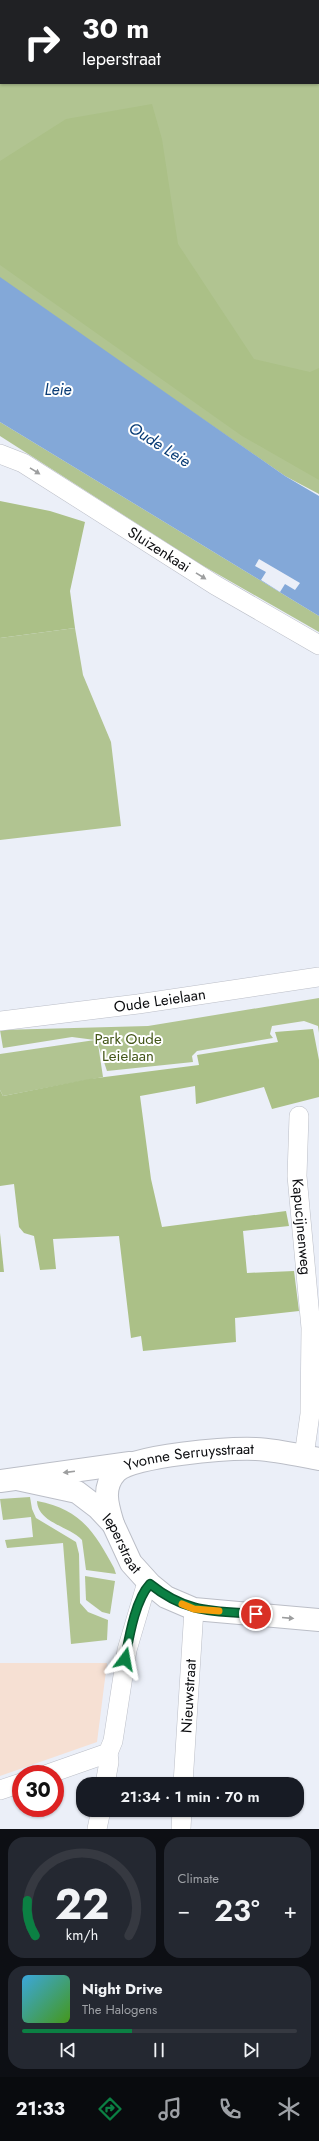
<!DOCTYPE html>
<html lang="en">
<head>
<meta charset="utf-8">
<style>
  :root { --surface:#171b24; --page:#242831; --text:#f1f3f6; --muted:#9ea1a6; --line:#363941; --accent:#0b8043 }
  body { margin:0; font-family:Jost,sans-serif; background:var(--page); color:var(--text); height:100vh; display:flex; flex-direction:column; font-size:15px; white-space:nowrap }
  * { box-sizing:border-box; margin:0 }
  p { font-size:13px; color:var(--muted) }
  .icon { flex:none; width:22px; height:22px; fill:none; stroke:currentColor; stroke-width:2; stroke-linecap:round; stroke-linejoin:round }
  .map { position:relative; height:1829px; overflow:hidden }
  .drawer { display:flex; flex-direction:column; gap:8px; padding:8px; background:#0d0f14; flex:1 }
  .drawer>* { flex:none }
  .guide { position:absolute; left:0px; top:0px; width:319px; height:84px; box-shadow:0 1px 3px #0004; background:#202124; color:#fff; overflow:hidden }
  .speed { position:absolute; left:12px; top:1765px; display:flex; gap:8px; font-size:20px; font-weight:700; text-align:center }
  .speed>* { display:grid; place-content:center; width:52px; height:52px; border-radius:50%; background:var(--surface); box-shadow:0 1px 3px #0004; line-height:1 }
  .speed .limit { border:6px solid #d22; background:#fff; color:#111 }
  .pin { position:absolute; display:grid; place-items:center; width:34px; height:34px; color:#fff; margin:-17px; border:2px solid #fff; border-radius:50%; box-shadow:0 1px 4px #0007 }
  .me { position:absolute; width:44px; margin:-22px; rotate:13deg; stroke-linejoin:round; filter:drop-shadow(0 0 3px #0008) }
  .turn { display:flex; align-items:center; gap:14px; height:84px; padding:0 16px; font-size:18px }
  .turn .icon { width:52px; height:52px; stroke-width:2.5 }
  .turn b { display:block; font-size:28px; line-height:34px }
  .big { font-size:30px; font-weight:600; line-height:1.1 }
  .drawer .card { flex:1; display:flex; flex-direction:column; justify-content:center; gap:6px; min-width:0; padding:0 14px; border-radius:16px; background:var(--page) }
  .drawer .dial { align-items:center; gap:0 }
  .dial svg { height:104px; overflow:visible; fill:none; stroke:var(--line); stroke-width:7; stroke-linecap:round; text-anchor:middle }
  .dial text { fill:var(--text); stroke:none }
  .song { display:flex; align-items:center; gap:12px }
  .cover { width:48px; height:48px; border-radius:6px; background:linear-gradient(135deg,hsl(200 70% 55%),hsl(100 70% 35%)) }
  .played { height:4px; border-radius:2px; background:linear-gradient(90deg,var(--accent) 40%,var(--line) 40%) }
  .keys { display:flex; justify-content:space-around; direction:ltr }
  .heat { display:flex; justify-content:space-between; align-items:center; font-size:22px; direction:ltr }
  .drawer .tiles { flex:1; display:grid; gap:8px; grid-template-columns:1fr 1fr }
  .card:last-child { grid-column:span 2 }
  .trip { position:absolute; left:76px; top:1777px; width:228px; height:40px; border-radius:16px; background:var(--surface); box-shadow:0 1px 3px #0004; font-weight:600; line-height:40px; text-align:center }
  .tabs { display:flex; height:64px; justify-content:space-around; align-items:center; background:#090b0e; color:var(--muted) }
  .tabs .icon { width:28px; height:28px }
  .tabs .active { color:var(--accent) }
  .tabs b { font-size:18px; color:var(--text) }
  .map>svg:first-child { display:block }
  .education { fill:#f6e0d3 }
  .green { fill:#b1c491; fill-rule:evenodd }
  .forest { fill:#abc087 }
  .water { fill:#83a8d8 }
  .pier { fill:#ebeff8 }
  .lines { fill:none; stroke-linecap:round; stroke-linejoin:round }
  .street-casing { stroke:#bbbec7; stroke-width:20 }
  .secondary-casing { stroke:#bbbec7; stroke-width:24 }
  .street { stroke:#fff; stroke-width:19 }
  .secondary { stroke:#fff; stroke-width:22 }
  .oneway { fill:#9d9e9f }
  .route-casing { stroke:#07532c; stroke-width:10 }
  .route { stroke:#0b8043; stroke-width:7 }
  .slow { stroke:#f59e0b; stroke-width:7 }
  .labels { text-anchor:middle; stroke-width:4; stroke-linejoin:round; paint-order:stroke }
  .street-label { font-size:15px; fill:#0b0c0f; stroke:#fff }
  .park-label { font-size:15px; fill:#435618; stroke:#fff }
  .water-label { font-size:16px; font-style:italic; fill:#093c76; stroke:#fff }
</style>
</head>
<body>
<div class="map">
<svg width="319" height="1829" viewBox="0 0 319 1829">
  <rect width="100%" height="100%" fill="#ebeff8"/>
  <path class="education" d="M 0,1663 L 107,1663 L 97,1742 L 0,1776 Z"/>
  <g class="green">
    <path d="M 0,0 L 319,0 L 319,494 L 285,476 L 0,279 ZM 1,1 L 318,1 L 318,83 L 1,83 Z"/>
    <path d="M 0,422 L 319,616 L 319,632 L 200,564 L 0,436 Z"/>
    <path d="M 75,628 L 83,675 L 111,742 L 121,826 L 0,840 L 0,638 Z"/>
    <path d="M 319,998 L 319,1033 L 318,1026 L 304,1021 L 272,1026 L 270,1034 L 273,1038 L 197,1051 L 192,1056 L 193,1062 L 107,1071 L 98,1044 L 103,1077 L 3,1096 L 0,1090 L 0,1054 L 95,1040 L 72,1037 L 3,1048 L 0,1030 L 148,1026 Z"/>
    <path d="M 30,1497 L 32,1509 L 36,1518 L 76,1542 L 79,1554 L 80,1603 L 88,1612 L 108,1620 L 107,1640 L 71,1644 L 63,1543 L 7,1548 L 5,1540 L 33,1537 L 31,1517 L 3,1520 L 0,1499 Z"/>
    <path d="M 37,1501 C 80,1509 94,1531 114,1568 L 116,1574 L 86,1570 L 82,1540 C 69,1526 38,1523 37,1501 Z"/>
    <path d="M 85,1576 L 115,1581 L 110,1614 L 102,1612 L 86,1600 Z"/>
  </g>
  <g class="forest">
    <path d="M 189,0 L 260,0 L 191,1 Z"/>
    <path d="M 152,104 L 162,139 L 178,244 L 254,359 L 310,372 L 319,368 L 319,480 L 242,436 L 0,265 L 0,161 L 66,119 Z"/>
    <path d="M 0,501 L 50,511 L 85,522 L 70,591 L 75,628 L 0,638 Z"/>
    <path d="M 313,1029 L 319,1060 L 319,1097 L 272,1109 L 264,1087 L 196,1104 L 195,1086 L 140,1096 L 151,1179 L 162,1227 L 286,1211 L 289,1226 L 243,1231 L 247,1273 L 294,1271 L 299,1311 L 235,1318 L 236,1342 L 143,1351 L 141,1336 L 131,1338 L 119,1236 L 53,1239 L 56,1269 L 40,1270 L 34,1236 L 24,1233 L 19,1227 L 14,1184 L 0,1186 L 0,1090 L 3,1096 L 89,1079 L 199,1065 L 197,1055 L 278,1042 L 275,1032 Z"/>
    <path d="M 0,1233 L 4,1272 L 0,1272 Z"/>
  </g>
  <path class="water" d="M 0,277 L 285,476 L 319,496 L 319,616 L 0,422 Z"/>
  <path class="pier" d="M 259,559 L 300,583 L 295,590 L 285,584 L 280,592 L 261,580 L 266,572 L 255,566 Z"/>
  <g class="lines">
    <g class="street-casing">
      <g id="street">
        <path id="s1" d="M 0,454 L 23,463 L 215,585 L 319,645"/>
        <path id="s2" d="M 0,1021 L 138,1004 L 319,977"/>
        <path id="s3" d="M 299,1116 L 297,1176 L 311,1328 L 310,1414 L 304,1456"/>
        <path d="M 48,1774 L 108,1753 L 113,1741 L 127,1650 L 145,1589 L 150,1584"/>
        <path d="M 105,1784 L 109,1762 L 108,1753"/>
        <path id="s4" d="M 183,1784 L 194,1609"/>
        <path d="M 0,1790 L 21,1783"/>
        <path d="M 97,1829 L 101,1810"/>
        <path d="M 181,1829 L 182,1810"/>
      </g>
    </g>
    <g class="secondary-casing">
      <g id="secondary">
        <path id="s5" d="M 17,1479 L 77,1492 L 98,1508 L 113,1524 L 131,1563 L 150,1584 L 166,1597 L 194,1609 L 319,1620"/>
        <path d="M 0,1481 L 130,1463"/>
        <path id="s6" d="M 113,1524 C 108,1507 101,1488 116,1472 C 132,1455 230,1448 256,1449 C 277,1450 298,1455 319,1459"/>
      </g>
    </g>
    <use href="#street" class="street"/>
    <use href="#secondary" class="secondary"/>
  </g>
  <defs><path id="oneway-solid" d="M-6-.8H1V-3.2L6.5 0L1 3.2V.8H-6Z"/></defs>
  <g class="oneway">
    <use href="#oneway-solid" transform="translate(35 471) rotate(32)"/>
    <use href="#oneway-solid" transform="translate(201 576) rotate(32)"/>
    <use href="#oneway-solid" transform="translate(69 1472) rotate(173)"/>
    <use href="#oneway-solid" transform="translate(288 1618) rotate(5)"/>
  </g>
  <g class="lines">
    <g class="route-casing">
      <path id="route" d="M 125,1659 C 129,1638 135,1600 150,1584 C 186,1613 212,1611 256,1614"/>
    </g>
    <use href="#route" class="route"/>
    <path class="slow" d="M 182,1604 L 194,1609 L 219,1611"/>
  </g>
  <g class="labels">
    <g class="street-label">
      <text dy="5" stroke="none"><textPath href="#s1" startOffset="186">Sluizenkaai</textPath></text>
      <text dy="5" stroke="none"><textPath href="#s2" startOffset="161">Oude Leielaan</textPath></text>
      <text dy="5" stroke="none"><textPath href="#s3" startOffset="111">Kapucijnenweg</textPath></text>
      <text dy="5" stroke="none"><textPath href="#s6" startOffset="131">Yvonne Serruysstraat</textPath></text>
      <text dy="5" stroke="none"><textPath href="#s5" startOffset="131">Ieperstraat</textPath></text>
      <text dy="5" stroke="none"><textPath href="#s4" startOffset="88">Nieuwstraat</textPath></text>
    </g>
    <g class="park-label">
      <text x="128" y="1044">Park Oude<tspan x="128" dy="17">Leielaan</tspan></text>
    </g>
    <g class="water-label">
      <text x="58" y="395">Leie</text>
      <text transform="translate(160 444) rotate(32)" y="6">Oude Leie</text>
    </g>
  </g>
</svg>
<div class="speed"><div class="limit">30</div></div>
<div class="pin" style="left:256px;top:1614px;background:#d93025"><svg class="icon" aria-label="arrive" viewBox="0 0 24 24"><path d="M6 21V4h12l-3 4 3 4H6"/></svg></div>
<svg class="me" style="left:125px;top:1659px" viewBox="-20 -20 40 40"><path d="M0-17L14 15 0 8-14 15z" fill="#0b8043" stroke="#fff" stroke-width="4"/></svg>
<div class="trip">21:34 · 1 min · 70 m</div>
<div class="guide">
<div class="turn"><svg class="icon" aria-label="right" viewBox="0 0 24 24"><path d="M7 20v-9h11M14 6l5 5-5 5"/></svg><div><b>30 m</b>Ieperstraat</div></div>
</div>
</div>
<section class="drawer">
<div class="tiles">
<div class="card dial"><svg viewBox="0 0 100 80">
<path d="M14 69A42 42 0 1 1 86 69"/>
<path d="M14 69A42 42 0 0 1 8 42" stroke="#0b8043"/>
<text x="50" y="56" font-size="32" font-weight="700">22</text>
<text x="50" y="72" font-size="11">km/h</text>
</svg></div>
<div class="card"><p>Climate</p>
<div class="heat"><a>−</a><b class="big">23°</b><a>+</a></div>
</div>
<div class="card">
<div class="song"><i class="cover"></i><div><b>Night Drive</b><p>The Halogens</p></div></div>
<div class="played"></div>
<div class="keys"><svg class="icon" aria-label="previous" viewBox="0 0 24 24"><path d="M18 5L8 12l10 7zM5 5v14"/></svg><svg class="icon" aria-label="pause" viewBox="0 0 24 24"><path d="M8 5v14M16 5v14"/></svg><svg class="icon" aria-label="next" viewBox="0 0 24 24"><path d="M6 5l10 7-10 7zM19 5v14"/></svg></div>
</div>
</div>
</section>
<nav class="tabs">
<b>21:33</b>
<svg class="icon active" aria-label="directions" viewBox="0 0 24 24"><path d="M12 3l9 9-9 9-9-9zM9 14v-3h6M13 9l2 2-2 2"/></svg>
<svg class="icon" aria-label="music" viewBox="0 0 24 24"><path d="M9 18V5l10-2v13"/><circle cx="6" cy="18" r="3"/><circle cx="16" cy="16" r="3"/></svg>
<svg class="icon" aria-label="phone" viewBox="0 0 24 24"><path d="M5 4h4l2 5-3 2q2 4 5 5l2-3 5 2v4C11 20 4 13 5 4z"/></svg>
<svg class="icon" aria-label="climate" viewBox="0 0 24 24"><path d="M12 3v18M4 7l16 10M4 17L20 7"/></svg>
</nav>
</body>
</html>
